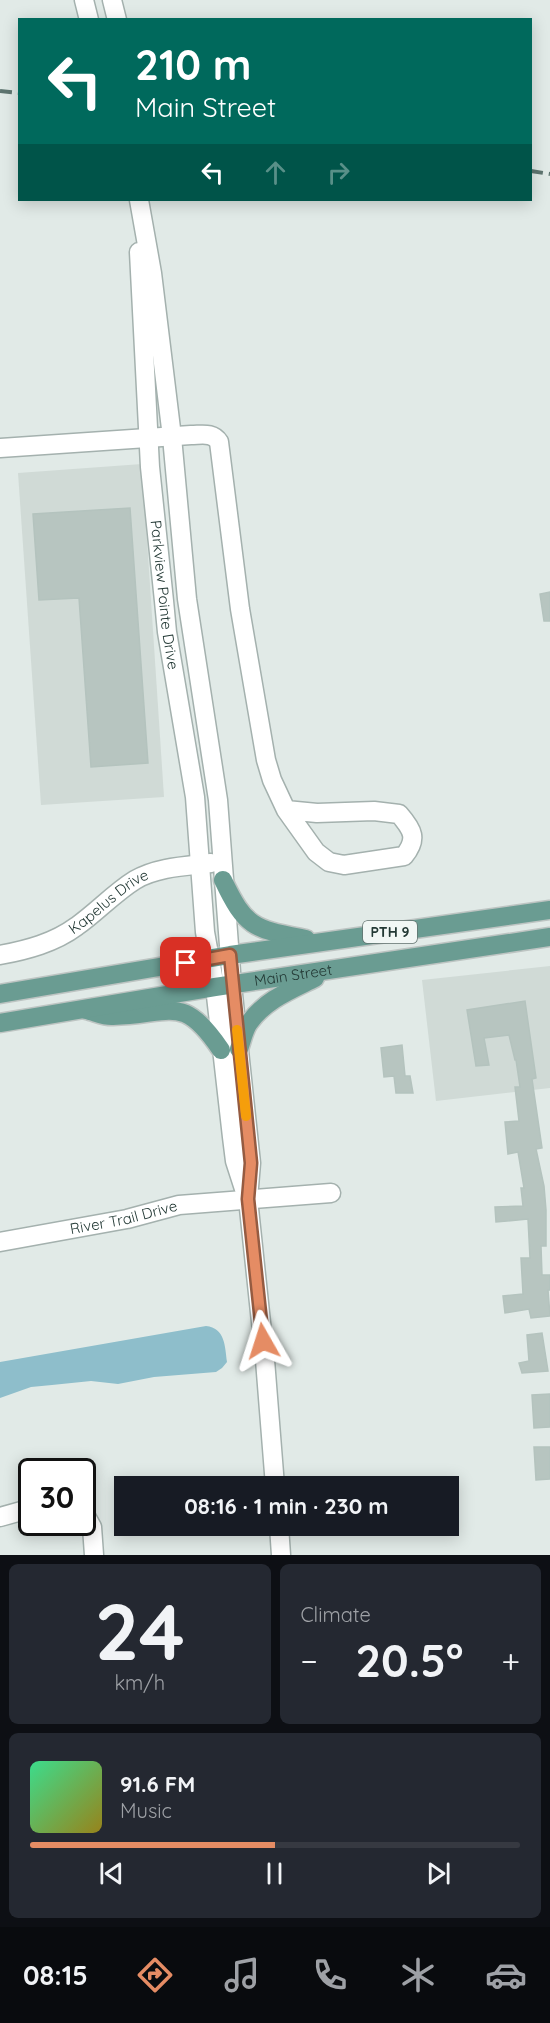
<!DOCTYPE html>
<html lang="en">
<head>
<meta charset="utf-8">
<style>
  :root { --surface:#171b24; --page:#242831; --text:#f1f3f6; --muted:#9ea1a6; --line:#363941; --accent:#e58c64 }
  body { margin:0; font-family:Quicksand,sans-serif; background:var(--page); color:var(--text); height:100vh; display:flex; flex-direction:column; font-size:22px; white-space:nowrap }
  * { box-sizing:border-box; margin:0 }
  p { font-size:20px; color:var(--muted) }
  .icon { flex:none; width:33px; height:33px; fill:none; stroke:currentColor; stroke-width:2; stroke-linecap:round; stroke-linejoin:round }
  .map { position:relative; height:1555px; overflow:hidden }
  .side { display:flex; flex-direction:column; gap:9px; padding:9px; background:#0d0f14; flex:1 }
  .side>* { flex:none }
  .banner { position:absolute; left:18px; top:18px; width:514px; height:183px; border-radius:0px; box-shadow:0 3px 15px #0003; background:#00695c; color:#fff; overflow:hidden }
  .speed { position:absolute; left:18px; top:1458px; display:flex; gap:12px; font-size:30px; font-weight:700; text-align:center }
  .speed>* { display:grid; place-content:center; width:78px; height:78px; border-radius:50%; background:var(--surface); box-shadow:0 3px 15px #0003; line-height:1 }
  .speed .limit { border:3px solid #111; border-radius:9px; background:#fff; color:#111 }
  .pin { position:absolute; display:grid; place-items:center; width:51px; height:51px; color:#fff; margin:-26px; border-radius:12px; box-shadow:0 3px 9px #0006 }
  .me { position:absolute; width:66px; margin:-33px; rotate:354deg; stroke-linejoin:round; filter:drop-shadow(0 0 4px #0008) }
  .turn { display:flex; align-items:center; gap:21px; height:126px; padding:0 18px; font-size:27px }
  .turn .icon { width:78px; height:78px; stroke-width:2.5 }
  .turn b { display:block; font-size:42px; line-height:51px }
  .lanes { display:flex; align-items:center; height:57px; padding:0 18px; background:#0003; justify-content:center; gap:30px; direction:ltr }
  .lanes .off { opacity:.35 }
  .big { font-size:45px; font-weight:800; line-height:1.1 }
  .side .card { flex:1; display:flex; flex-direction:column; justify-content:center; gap:9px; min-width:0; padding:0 21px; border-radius:9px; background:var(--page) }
  .side .dial { align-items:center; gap:0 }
  .dial b { font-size:78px; line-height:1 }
  .song { display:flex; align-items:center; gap:18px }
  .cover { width:72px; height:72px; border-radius:9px; background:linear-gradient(135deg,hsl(150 70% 55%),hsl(50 70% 35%)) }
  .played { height:6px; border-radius:3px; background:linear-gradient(90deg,var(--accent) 50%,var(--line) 50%) }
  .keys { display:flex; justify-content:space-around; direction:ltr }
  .heat { display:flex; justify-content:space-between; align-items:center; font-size:33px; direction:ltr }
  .side .tiles { flex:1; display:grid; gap:9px; grid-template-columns:1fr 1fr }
  .card:last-child { grid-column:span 2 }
  .trip { position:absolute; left:114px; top:1476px; width:345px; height:60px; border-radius:0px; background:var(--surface); box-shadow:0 3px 15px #0003; font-weight:800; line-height:60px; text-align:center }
  .tabs { display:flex; height:96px; justify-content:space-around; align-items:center; background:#090b0e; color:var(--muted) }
  .tabs .icon { width:42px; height:42px }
  .tabs .current { color:var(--accent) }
  .tabs b { font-size:27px; color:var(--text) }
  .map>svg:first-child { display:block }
  .built { fill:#d0dad6 }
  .water { fill:#8ebecb }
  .building { fill:#b7c5c0; stroke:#b4c3be; stroke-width:1.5 }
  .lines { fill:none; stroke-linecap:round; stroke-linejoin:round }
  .minor-casing { stroke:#a4b1ae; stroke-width:21 }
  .major-casing { stroke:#bdc4c2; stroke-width:21 }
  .minor { stroke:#fff; stroke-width:18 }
  .major { stroke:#6a9c92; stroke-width:18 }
  .rail { stroke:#5e7570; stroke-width:4; stroke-dasharray:12 6; stroke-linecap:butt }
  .route-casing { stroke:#955b41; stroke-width:15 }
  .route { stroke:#e58c64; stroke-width:10 }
  .slow { stroke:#f59e0b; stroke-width:10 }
  .labels { text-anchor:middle; stroke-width:6; stroke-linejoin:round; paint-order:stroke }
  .shield { fill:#f1f7f5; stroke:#61726f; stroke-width:1.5 }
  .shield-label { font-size:14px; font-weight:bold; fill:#233935 }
  .street-label { font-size:15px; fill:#233935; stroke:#f1f7f5 }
</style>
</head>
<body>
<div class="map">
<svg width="550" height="1555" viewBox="0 0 550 1555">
  <rect width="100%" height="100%" fill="#e1eae7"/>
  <g class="built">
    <path d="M 142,464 L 164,797 L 41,805 L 18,473 Z"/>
    <path d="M 550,966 L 550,1088 L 436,1101 L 422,980 Z"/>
  </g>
  <path class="water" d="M 206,1326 C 225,1328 225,1346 227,1362 L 222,1368 L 216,1372 L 154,1377 L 118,1384 L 91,1381 L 52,1385 L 31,1387 L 0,1398 L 0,1362 Z"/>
  <g class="building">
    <path d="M 130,508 L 148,763 L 91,767 L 79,598 L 39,600 L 33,514 Z"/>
    <path d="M 550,592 L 550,621 L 544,621 L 540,594 Z"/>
    <path d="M 525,1001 L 536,1078 L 532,1079 L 542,1148 L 536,1149 L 544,1186 L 546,1210 L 546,1246 L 541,1246 L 542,1275 L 550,1275 L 550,1290 L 548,1290 L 550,1316 L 531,1318 L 529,1309 L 505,1313 L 503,1296 L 523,1294 L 521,1258 L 530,1258 L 528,1219 L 496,1222 L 495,1207 L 523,1206 L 521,1188 L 524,1188 L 518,1152 L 508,1154 L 505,1122 L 519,1121 L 515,1087 L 520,1087 L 516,1060 L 515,1060 L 509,1035 L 484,1038 L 489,1065 L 476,1066 L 467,1010 Z"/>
    <path d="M 402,1045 L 405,1076 L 410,1076 L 413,1093 L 396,1093 L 394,1076 L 384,1077 L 381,1048 Z"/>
    <path d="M 542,1333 L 548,1371 L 522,1373 L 519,1363 L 529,1361 L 527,1335 Z"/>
    <path d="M 550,1394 L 550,1427 L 534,1428 L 532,1395 Z"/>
    <path d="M 534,1447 L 550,1447 L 550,1479 L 536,1480 Z"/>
  </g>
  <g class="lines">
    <g class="minor-casing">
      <g id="minor">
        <path d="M 84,0 L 89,20"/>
        <path d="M 112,0 L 117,20"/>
        <path d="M 139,200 L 152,273 L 172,437 L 187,599 L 218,800 L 232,985 L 251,1163 L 248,1199 L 265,1360 L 275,1486"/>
        <path id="s1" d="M 139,252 L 150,467 L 164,601 L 167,632 L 195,797 L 205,932 L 215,987 L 232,1137 L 235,1161 L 245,1192"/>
        <path d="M 0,448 L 191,435 C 202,435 213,432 219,442 L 240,609 L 266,760 L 272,780 L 286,810 L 316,852 L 329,862 L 344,865 L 404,856 C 418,839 413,830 399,814 L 374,811 L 317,813 L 286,810"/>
        <path id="s2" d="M 0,955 C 27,950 54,943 77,926 C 97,912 114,893 135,880 C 157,867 187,866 211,863"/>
        <path id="s3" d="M 0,1242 L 127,1219 L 179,1205 L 331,1193"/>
        <path d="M 82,1509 L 92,1527 L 94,1555"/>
        <path d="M 0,1517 L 32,1508"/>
        <path d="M 279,1526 L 281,1555"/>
      </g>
    </g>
    <g class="major-casing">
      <g id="major">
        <path d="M 223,880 C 246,929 255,929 306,939"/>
        <path d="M 0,994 L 230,955 L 550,910"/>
        <path d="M 86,1010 C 95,1012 105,1017 113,1016 C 171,1015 182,992 221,1050"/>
        <path id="s4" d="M 0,1023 L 215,987 L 550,937"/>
        <path d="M 239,1049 C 242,1041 244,1030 249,1023 C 265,1000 291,990 315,978"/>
      </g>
    </g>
    <use href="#minor" class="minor"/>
    <use href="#major" class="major"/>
    <g class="rail">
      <path d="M 0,91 L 20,93"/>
      <path d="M 531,171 L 550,174"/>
    </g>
  </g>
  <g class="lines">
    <g class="route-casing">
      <path id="route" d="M 186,963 L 230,955 L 251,1163 L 248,1199 L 263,1341"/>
    </g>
    <use href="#route" class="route"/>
    <path class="slow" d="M 237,1030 L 246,1116"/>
  </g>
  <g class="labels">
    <rect class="shield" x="363" y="921" width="54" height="22" rx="4.5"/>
    <g class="shield-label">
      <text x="390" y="937">PTH 9</text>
    </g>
    <g class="street-label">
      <text dy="5" stroke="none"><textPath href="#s1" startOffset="344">Parkview Pointe Drive</textPath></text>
      <text dy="5" stroke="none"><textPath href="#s2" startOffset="123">Kapelus Drive</textPath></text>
      <text dy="5" stroke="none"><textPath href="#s4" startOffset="297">Main Street</textPath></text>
      <text dy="5" stroke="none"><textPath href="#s3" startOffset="126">River Trail Drive</textPath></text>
    </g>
  </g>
</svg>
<div class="speed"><div class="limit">30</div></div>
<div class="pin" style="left:186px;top:963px;background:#d93025"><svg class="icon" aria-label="arrive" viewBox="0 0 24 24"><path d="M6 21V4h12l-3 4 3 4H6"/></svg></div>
<svg class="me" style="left:263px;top:1341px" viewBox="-20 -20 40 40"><path d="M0-17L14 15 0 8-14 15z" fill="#e58c64" stroke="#fff" stroke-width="4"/></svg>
<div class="trip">08:16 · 1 min · 230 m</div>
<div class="banner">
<div class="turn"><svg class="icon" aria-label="left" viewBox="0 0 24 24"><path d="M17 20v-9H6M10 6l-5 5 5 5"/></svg><div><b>210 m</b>Main Street</div></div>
<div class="lanes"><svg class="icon" aria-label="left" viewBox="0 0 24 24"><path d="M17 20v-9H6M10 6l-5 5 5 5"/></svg><svg class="icon off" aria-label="ahead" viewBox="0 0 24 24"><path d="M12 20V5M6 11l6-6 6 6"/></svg><svg class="icon off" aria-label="right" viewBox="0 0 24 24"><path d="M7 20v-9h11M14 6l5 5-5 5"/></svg></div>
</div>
</div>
<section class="side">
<div class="tiles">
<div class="card dial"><b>24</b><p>km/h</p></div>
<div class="card"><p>Climate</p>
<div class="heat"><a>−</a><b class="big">20.5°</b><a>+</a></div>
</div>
<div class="card">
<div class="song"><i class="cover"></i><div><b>91.6 FM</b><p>Music</p></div></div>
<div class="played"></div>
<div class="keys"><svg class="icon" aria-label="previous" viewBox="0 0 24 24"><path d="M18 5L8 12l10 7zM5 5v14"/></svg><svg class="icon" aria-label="pause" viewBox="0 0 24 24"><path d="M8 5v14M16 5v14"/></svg><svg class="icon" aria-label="next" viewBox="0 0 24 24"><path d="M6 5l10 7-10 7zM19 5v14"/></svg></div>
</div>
</div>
</section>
<nav class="tabs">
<b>08:15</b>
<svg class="icon current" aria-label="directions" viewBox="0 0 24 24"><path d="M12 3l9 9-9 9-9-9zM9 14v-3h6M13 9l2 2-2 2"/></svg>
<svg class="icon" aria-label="music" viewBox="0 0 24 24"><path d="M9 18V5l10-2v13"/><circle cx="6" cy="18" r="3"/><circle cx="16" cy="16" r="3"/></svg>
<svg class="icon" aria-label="phone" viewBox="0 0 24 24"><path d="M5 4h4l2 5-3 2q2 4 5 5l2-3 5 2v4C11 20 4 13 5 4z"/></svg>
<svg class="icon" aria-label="climate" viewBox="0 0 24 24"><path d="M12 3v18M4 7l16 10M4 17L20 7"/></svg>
<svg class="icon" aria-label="car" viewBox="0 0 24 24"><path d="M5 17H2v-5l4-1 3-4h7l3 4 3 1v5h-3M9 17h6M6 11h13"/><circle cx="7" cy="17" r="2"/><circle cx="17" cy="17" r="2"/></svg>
</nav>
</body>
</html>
